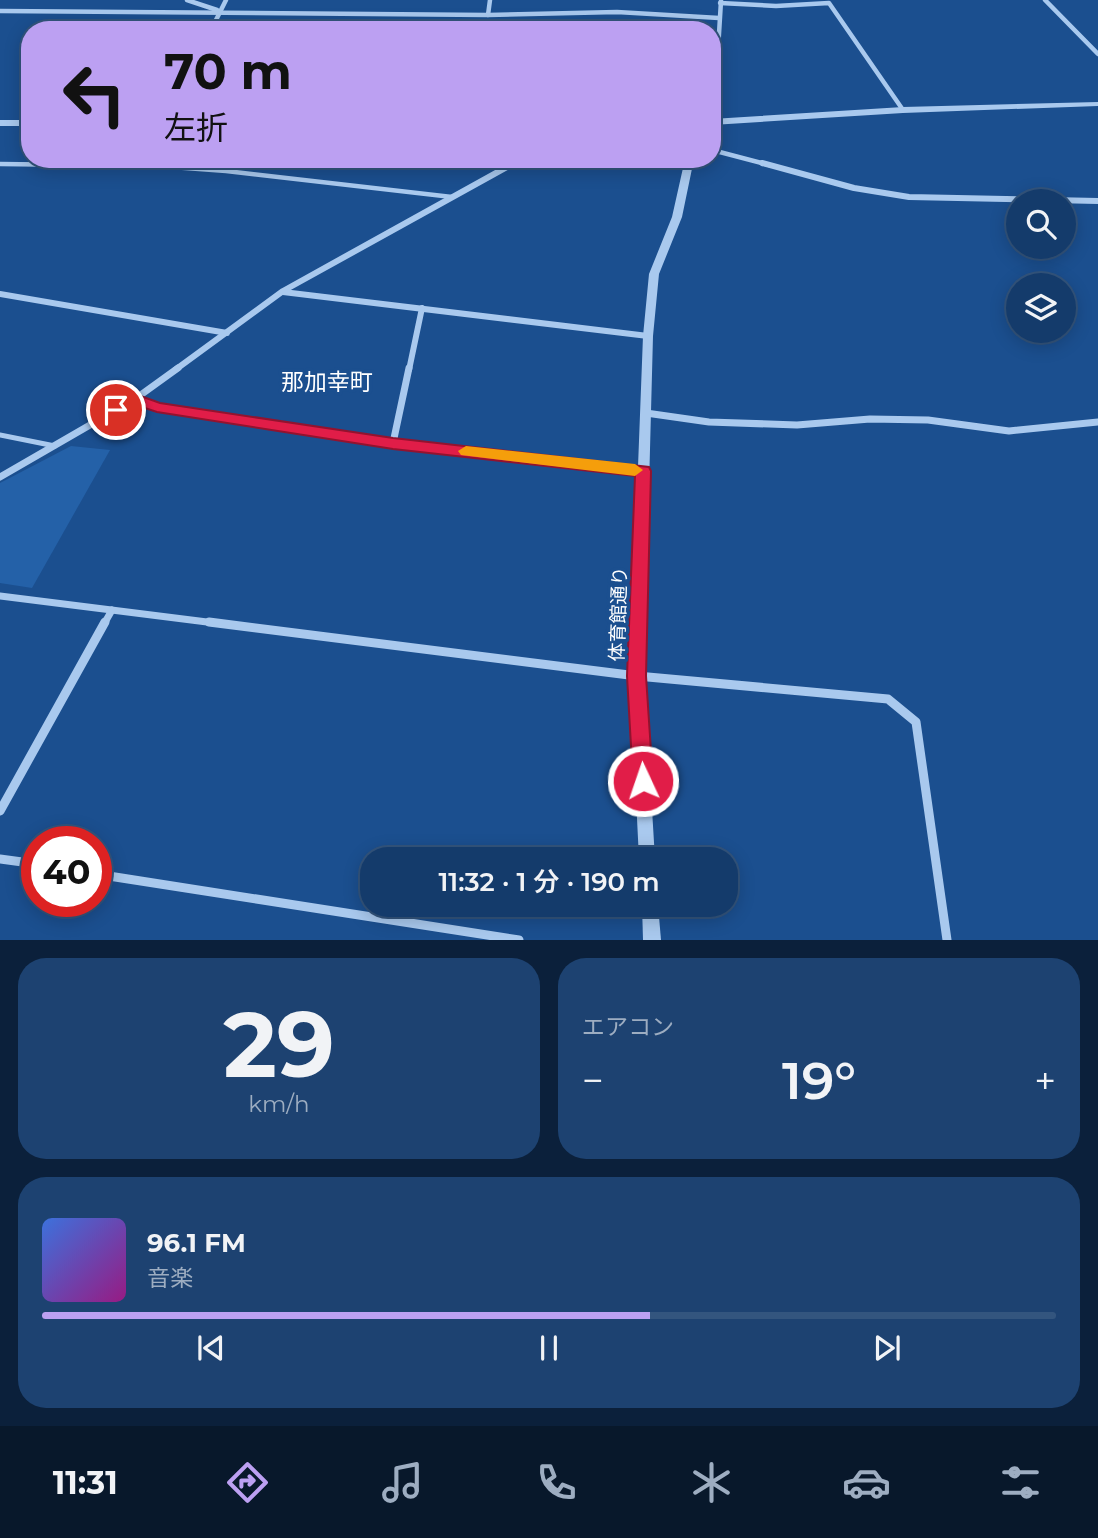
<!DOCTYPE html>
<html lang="ja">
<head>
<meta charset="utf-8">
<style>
  :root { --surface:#143b6b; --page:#1d4271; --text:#f1f3f6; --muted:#9dadc1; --line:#33557e; --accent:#bca0f2 }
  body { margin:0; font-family:Montserrat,"Noto Sans JP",sans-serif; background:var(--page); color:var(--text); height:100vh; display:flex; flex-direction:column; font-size:26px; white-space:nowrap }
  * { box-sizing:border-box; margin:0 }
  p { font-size:23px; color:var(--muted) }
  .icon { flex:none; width:38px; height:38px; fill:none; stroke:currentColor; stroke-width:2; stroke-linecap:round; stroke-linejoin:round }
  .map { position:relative; height:940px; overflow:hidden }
  .panel { display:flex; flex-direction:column; gap:18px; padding:18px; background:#0b203b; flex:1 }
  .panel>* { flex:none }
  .top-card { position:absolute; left:21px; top:21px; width:700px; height:147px; border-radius:28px; box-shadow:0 4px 18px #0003,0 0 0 2px var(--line); background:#bca0f2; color:#111; overflow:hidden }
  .controls { position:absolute; left:1006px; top:189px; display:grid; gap:14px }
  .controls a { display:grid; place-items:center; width:70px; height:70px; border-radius:50%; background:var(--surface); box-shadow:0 4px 18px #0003,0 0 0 2px var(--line); font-size:35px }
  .speed { position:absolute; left:21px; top:826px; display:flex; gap:14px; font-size:35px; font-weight:700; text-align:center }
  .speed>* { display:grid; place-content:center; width:91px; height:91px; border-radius:50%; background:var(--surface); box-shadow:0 4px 18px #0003,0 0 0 2px var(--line); line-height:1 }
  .speed .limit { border:10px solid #d22; background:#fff; color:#111 }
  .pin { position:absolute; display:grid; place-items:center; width:60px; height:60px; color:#fff; margin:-30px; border:4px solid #fff; border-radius:50%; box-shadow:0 2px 7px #0007 }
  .me { position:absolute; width:77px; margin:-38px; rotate:357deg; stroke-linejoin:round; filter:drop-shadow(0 0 5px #0008) }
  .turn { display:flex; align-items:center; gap:24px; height:147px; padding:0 28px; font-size:32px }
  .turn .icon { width:91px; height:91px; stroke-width:2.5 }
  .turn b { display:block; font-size:49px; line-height:60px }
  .big { font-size:52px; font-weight:600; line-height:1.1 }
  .panel .widget { flex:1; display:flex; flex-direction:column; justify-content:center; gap:10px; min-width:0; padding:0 24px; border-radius:28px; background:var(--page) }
  .panel .dial { align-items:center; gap:0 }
  .dial b { font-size:91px; line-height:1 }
  .song { display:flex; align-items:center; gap:21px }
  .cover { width:84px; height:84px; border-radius:10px; background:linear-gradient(135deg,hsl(220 70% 55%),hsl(310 70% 35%)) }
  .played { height:7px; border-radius:4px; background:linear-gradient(90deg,var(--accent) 60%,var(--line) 60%) }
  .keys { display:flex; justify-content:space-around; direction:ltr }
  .heat { display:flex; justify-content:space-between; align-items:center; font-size:38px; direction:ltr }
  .panel .tiles { flex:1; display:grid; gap:18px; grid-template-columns:1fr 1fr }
  .widget:last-child { grid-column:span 2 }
  .trip { position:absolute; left:360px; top:847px; width:378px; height:70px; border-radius:28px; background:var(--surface); box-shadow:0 4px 18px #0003,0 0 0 2px var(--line); font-weight:600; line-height:70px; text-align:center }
  .menu { display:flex; height:112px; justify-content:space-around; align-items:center; background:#08182b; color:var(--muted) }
  .menu .icon { width:49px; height:49px }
  .menu .active { color:var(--accent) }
  .menu b { font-size:32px; color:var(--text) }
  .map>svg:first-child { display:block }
  .green { fill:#2461a8 }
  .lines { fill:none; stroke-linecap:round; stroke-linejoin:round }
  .service-far2 { stroke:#a9c9ee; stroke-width:3.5 }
  .service-far1 { stroke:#a9c9ee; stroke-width:4.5 }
  .service { stroke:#a9c9ee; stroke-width:5 }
  .minor-far3 { stroke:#a9c9ee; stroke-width:4.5 }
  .minor-far2 { stroke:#a9c9ee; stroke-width:6 }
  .minor-far1 { stroke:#a9c9ee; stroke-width:7 }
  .minor { stroke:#a9c9ee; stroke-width:9 }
  .tertiary { fill:#a9c9ee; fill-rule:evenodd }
  .route { fill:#e11d48; stroke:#92132f; stroke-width:2 }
  .slow { fill:#f59e0b }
  .labels { text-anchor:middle; stroke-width:7; stroke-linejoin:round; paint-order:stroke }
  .street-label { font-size:19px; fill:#fff; stroke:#1b4f8f }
  .quarter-label { font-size:23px; fill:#fff; stroke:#1b4f8f }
</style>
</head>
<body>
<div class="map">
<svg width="1098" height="940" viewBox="0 0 1098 940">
  <rect width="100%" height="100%" fill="#1b4f8f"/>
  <path class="green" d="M 71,446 L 110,450 L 32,588 L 0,583 L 0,483 Z"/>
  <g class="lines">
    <path class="service-far2" d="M 0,164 L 97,165"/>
    <path class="service-far1" d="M 0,164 L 158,166 L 226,171 L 452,197"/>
    <path class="service" d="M 0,435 L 55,446"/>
    <g class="minor-far3">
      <path d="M 187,0 L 217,10"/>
      <path d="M 1045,0 L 1098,54"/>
      <path d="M 720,3 L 776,6 L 829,3 L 903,110"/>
      <path d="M 0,11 L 488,15 L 617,12 L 719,18"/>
      <path d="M 488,15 L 490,0"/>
      <path d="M 211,30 L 226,0"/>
      <path d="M 712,91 L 716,83 L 721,1"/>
      <path d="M 712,150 L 769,165"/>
      <path d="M 510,165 L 526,159"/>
    </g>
    <g class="minor-far2">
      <path d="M 762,163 L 854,188 L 909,197 L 1098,201"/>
      <path d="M 283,292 L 648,336"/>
      <path d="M 0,294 L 227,333"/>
      <path d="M 175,370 L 283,291 L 514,163"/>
      <path d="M 409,370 L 422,308"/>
    </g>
    <g class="minor-far1">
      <path d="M 135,399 L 157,407 L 393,443 L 643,471"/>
      <path d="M 646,413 L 709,422 L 797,425 L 870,419 L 928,420 L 1009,431 L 1098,422"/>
      <path d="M 393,443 L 409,368"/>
      <path d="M 0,477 L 135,399 L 178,368"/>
      <path d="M 0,596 L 223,624"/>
      <path d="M 104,624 L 112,610"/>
    </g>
    <g class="minor">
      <path d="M 209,622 L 637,676 L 888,699 L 916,722 L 947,940"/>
      <path d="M 0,811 L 105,622"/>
      <path d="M 0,859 L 37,864"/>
      <path d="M 96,874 L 519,940"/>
    </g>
    <g class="tertiary">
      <path d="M 1098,102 L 1098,106 L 903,113 L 712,125 L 712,119 L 903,107 Z"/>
      <rect x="0" y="120" width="30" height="6"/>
      <path d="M 685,159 L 694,159 L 682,217 L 659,274 L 653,336 L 644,676 L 655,859 L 639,859 L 630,676 L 643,336 L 649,274 L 672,217 Z"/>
      <path d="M 642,905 L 658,905 L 661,940 L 643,940 Z"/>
    </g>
  </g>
  <path class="route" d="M 135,394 L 160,403 L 393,438 L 649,467 L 651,471 L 646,676 L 653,781 L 650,787 L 643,790 L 636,787 L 633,781 L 627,676 L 635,476 L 393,449 L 157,412 L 136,405 L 121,414 L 110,414 L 108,410 L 110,407 Z"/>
  <path class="slow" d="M 466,446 L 635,464 L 643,470 L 635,476 L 461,455 L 458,451 Z"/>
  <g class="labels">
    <g class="street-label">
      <text transform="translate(618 614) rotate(-88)" y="7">体育館通り</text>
    </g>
    <g class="quarter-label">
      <text x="327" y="390">那加幸町</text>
    </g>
  </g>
</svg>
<div class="controls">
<a><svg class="icon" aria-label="search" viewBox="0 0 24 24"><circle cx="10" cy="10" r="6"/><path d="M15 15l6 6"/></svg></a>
<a><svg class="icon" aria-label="layers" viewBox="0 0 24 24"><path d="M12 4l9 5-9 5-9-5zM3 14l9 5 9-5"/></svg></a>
</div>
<div class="speed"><div class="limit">40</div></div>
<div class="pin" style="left:116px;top:410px;background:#d93025"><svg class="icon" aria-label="arrive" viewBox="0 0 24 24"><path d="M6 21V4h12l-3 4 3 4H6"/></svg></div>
<svg class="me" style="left:643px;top:781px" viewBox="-20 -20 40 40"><circle r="17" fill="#e11d48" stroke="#fff" stroke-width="3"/><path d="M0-11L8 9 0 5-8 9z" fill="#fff"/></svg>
<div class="trip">11:32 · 1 分 · 190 m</div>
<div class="top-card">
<div class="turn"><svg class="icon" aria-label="left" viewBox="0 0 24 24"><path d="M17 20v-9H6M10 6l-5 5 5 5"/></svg><div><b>70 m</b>左折</div></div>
</div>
</div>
<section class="panel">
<div class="tiles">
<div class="widget dial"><b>29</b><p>km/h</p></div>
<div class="widget"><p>エアコン</p>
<div class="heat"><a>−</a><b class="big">19°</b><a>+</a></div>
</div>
<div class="widget">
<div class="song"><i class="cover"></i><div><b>96.1 FM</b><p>音楽</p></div></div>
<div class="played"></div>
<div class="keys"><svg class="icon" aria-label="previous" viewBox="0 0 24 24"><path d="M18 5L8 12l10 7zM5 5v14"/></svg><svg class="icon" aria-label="pause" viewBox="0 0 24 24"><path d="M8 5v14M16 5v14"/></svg><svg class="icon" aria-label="next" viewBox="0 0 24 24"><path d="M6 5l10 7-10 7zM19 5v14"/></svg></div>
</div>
</div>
</section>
<nav class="menu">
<b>11:31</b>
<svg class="icon active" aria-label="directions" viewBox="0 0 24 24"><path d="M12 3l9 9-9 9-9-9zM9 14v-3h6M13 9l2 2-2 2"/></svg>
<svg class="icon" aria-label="music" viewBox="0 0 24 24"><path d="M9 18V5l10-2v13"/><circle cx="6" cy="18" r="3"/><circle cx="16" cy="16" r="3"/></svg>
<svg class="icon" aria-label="phone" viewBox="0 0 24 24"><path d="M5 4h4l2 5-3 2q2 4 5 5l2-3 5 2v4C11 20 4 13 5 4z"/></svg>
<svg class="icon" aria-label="climate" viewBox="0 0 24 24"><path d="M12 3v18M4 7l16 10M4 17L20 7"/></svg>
<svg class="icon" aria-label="car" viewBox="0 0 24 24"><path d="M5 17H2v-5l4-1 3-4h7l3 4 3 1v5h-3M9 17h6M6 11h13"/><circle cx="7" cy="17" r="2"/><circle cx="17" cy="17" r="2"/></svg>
<svg class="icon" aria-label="filters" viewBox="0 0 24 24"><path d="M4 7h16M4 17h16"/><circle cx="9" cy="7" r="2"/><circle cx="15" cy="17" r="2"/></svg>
</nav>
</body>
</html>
